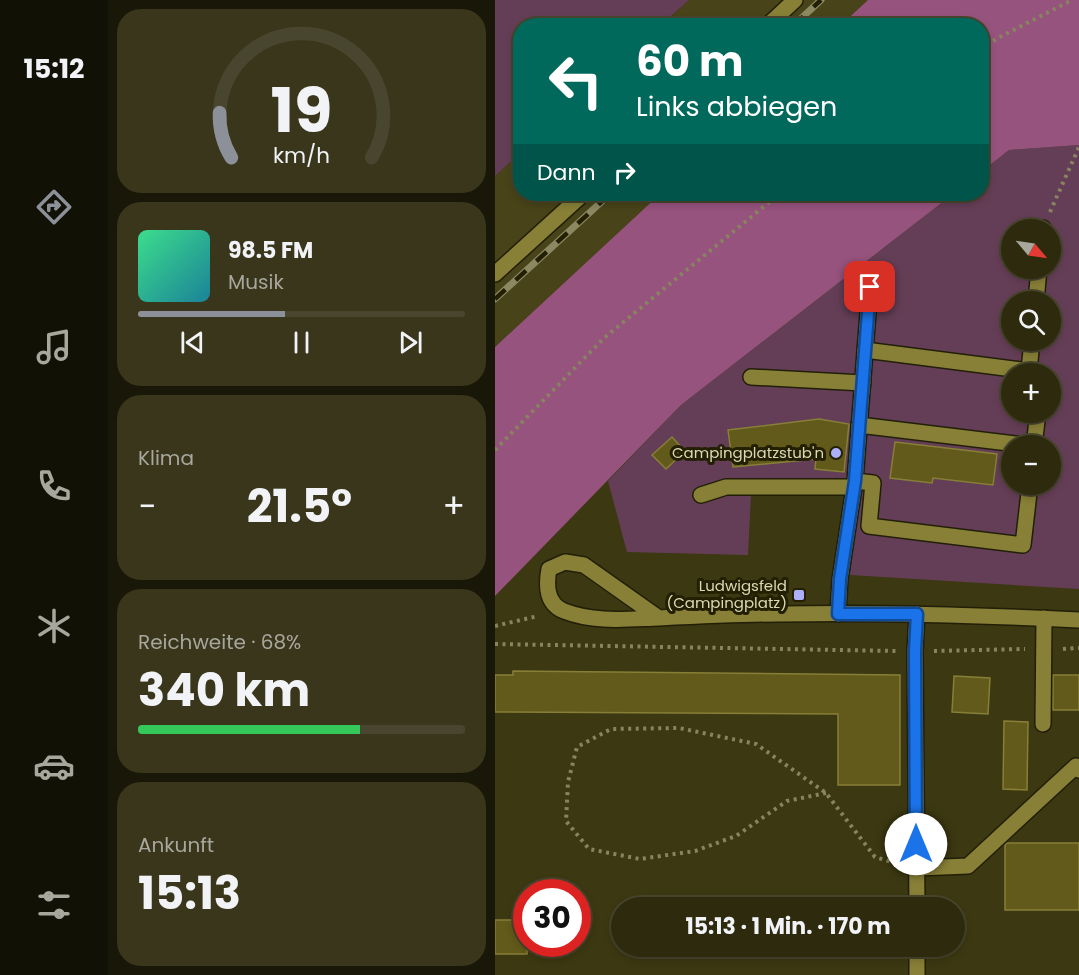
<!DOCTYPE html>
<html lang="de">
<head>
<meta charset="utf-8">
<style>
  :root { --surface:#2d2a0d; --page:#39361b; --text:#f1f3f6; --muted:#a7a79d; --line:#48462e; --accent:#8c9099 }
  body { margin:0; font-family:Poppins,sans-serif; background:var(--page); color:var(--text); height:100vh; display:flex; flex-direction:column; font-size:22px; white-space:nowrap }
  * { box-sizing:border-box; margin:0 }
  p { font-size:20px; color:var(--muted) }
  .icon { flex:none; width:33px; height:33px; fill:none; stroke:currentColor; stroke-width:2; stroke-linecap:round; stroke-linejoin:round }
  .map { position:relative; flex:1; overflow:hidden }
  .details { display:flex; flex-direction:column; gap:9px; padding:9px; background:#191707; width:387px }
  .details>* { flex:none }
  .hud { position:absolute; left:18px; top:18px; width:476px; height:183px; border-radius:24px; box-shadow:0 3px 9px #0003,0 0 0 2px var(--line); background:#00695c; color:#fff; overflow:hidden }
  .needle { width:39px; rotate:119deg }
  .tools { position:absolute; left:506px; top:219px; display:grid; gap:12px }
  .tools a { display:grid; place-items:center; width:60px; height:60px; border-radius:50%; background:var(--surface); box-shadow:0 3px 9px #0003,0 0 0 2px var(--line); font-size:30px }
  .speed { position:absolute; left:18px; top:879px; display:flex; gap:12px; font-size:30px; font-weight:700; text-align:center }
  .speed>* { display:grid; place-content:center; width:78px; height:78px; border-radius:50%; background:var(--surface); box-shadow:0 3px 9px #0003,0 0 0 2px var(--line); line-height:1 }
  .speed .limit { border:9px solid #d22; background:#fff; color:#111 }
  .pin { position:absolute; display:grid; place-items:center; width:51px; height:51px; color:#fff; margin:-26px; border-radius:12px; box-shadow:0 3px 9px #0006 }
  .me { position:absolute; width:66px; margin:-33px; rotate:0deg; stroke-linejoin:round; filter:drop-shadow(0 0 4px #0008) }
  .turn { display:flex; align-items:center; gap:21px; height:126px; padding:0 24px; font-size:27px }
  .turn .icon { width:78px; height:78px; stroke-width:2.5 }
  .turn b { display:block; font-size:42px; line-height:51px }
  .then { display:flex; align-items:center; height:57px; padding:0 24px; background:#0003; gap:12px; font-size:22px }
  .big { font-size:45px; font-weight:700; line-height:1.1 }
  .details .tile { flex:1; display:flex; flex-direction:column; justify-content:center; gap:9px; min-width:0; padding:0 21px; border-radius:24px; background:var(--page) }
  .details .dial { align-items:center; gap:0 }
  .dial svg { height:156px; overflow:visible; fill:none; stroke:var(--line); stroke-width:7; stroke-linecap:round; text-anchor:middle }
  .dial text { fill:var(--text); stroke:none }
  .song { display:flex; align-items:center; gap:18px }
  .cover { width:72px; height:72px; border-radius:9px; background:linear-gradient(135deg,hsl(150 70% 55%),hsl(190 70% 35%)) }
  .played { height:6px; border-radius:3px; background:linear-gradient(90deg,var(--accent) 45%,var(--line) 45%) }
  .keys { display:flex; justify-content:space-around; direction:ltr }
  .heat { display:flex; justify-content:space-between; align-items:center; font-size:33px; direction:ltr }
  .charge { height:9px; border-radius:4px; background:linear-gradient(90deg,#34c759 68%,var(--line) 0) }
  .trip { position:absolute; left:116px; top:897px; width:354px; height:60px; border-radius:30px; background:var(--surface); box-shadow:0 3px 9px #0003,0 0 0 2px var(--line); font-weight:700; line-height:60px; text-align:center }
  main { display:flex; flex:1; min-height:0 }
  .dock { display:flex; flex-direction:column; width:108px; justify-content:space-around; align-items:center; background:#121105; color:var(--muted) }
  .dock .icon { width:42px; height:42px }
  .dock .active { color:var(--accent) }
  .dock b { font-size:27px; color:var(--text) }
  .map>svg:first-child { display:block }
  .built { fill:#484318 }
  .green { fill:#643e56; fill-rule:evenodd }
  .forest { fill:#96537d }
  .building { fill:#615a1a; stroke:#877f37; stroke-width:1.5 }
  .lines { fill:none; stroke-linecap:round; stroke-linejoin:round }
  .minor-casing { stroke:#221f08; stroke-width:18 }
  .path { stroke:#88845f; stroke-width:4; stroke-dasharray:3 4.5; stroke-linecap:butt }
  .minor { stroke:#888037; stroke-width:15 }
  .rail-casing { stroke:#8b8862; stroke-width:7 }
  .rail { stroke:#231f02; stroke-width:4.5; stroke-dasharray:14; stroke-linecap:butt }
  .route-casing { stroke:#114b97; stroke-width:15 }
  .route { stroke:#1a73e8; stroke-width:10 }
  .poi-dot { fill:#adaffb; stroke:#231f02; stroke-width:2 }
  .labels { text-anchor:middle; stroke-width:6; stroke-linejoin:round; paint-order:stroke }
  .poi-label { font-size:15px; fill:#dbd8b4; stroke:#231f02; text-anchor:end }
</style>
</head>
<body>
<main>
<nav class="dock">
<b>15:12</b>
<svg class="icon active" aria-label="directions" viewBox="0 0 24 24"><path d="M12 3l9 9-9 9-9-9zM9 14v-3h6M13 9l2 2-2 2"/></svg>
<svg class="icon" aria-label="music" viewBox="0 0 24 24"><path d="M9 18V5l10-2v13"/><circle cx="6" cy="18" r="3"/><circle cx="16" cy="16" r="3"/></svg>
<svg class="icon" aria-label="phone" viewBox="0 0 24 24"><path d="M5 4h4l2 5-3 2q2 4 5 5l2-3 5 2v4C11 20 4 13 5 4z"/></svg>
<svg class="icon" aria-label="climate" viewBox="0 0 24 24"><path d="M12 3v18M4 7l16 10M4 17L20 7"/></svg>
<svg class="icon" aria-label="car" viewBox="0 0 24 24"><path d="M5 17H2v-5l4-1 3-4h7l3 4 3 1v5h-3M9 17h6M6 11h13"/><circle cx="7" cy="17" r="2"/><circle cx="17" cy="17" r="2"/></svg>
<svg class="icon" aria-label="filters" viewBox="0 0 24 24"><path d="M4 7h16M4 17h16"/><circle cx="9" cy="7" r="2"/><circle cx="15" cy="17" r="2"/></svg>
</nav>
<section class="details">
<div class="tile dial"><svg viewBox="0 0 100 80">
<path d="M14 69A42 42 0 1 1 86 69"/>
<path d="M14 69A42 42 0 0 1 8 46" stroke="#8c9099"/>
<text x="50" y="56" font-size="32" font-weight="700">19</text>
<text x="50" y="72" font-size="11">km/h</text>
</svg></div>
<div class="tile">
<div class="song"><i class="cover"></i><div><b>98.5 FM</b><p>Musik</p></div></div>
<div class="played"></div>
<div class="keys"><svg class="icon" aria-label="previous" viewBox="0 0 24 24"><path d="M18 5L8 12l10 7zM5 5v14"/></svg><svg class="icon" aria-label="pause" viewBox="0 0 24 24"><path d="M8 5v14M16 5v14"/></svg><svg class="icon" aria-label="next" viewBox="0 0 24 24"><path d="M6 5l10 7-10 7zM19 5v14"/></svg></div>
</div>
<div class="tile"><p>Klima</p>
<div class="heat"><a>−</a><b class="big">21.5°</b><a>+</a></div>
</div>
<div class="tile"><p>Reichweite · 68%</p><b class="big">340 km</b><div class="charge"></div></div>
<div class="tile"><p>Ankunft</p><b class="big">15:13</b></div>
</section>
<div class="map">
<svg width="584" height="975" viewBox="0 0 584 975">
  <rect width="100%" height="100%" fill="#3c3811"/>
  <g class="built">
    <path d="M 194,0 L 373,0 L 346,25 L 166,26 Z"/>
    <path d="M 25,153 L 26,194 L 165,194 L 0,347 L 0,176 Z"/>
  </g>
  <g class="green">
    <path d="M 0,0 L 194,0 L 166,25 L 26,26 L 25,153 L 0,176 Z"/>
    <path d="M 584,145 L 584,589 L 355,575 L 365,496 L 256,494 L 253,555 L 132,552 L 113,481 L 186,405 L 458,194 L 486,194 L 486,172 L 514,150 ZM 516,230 L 555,230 L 555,268 L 516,268 ZM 516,302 L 555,302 L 555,340 L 516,340 ZM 516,374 L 555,374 L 555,412 L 516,412 ZM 516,446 L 555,446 L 555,484 L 516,484 Z"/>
  </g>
  <g class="forest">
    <path d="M 373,0 L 584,0 L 584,145 L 514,150 L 486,172 L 486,26 L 346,25 Z"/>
    <path d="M 165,194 L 458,194 L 186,405 L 0,596 L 0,347 Z"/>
  </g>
  <g class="building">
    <path d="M 324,419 L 354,424 L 349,472 L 320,469 L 321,459 L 238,467 L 233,430 Z"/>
    <path d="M 177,437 L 190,451 L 171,469 L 157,455 Z"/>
    <path d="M 400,442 L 502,454 L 498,485 L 438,478 L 437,483 L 395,478 Z"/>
    <path d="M 18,671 L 405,675 L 405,785 L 343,785 L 343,714 L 0,712 L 0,675 L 18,675 Z"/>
    <rect x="558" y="675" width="26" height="35"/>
    <path d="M 459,676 L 495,678 L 493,714 L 457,712 Z"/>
    <path d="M 509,721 L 533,722 L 532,790 L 508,789 Z"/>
    <path d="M 512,843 L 584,843 L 584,910 L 510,910 L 510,845 Z"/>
    <rect x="0" y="920" width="32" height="34"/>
  </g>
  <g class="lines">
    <g class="minor-casing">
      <g id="minor">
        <path d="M 272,26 L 300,0"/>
        <path d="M 548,230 L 548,228"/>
        <path d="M 0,274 L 88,194"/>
        <path d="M 541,302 L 544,268"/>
        <path d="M 370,350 L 534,371 L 536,374"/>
        <path d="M 534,371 L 537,340"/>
        <path d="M 256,377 L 368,383"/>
        <path d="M 364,425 L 537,446"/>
        <path d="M 539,446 L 543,412"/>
        <path d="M 360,481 L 378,483 L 374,526 L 528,545 L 535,484"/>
        <path d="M 206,495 L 231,487 L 359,487"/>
        <path d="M 343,614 L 345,579 L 360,481 L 375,287"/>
        <path d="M 164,618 L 89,565 L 70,562 L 54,569 C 51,585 51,604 69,611 C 100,623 132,619 164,618 C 203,616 243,614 283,614 C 383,612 484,615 584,620"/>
        <path d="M 548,724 L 549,618"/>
        <path d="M 422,868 L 473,866 L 581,766 L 584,770"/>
        <path d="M 422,908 L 420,651 L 422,614"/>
        <path d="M 422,946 L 422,975"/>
      </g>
    </g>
    <g class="path">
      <path d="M 486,50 L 501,39 L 577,0"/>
      <path d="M 555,212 L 584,147"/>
      <path d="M 0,450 L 109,338 L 284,194"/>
      <path d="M 0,626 L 43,616"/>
      <path d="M 0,644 L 401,651"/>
      <path d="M 568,649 L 584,648"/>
      <path d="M 439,651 L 530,649"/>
      <path d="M 331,793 L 292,801 L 241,836 L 200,851 L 145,859 L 94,849 L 71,821 L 73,782 L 82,747 L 116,729 L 184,728 L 261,744 L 331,793 L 380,857 L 403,864"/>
    </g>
    <use href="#minor" class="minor"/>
    <g class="rail-casing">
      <g id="rail">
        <path d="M 298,26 L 326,0"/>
        <path d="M 0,299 L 115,194"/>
      </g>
    </g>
    <use href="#rail" class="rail"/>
  </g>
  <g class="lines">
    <g class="route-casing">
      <path id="route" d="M 375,287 L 360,481 L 345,579 L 343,614 L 422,614 L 420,651 L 421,844"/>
    </g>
    <use href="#route" class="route"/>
  </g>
  <g class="poi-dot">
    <circle cx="341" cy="453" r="6"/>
    <rect x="298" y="589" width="12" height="12" rx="3"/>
  </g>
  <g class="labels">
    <g class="poi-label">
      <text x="329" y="458">Campingplatzstub'n</text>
      <text x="292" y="591">Ludwigsfeld<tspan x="292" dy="17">(Campingplatz)</tspan></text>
    </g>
  </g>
</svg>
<div class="tools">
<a><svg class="needle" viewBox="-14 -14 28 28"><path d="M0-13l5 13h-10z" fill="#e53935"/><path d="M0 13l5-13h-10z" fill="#a7a79d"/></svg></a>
<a><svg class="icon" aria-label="search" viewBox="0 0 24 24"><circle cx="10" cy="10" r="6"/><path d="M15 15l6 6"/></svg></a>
<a>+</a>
<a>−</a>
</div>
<div class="speed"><div class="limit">30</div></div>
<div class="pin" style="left:375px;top:287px;background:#d93025"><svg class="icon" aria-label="arrive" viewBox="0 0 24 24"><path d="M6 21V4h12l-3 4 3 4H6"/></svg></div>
<svg class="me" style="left:421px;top:844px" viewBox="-20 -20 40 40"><circle r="19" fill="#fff"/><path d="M0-13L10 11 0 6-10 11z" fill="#1a73e8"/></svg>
<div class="trip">15:13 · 1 Min. · 170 m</div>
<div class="hud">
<div class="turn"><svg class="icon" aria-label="left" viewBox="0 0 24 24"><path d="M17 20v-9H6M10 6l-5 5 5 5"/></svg><div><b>60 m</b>Links abbiegen</div></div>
<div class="then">Dann<svg class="icon" aria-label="right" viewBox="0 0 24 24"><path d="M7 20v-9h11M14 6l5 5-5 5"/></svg></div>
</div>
</div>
</main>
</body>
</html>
